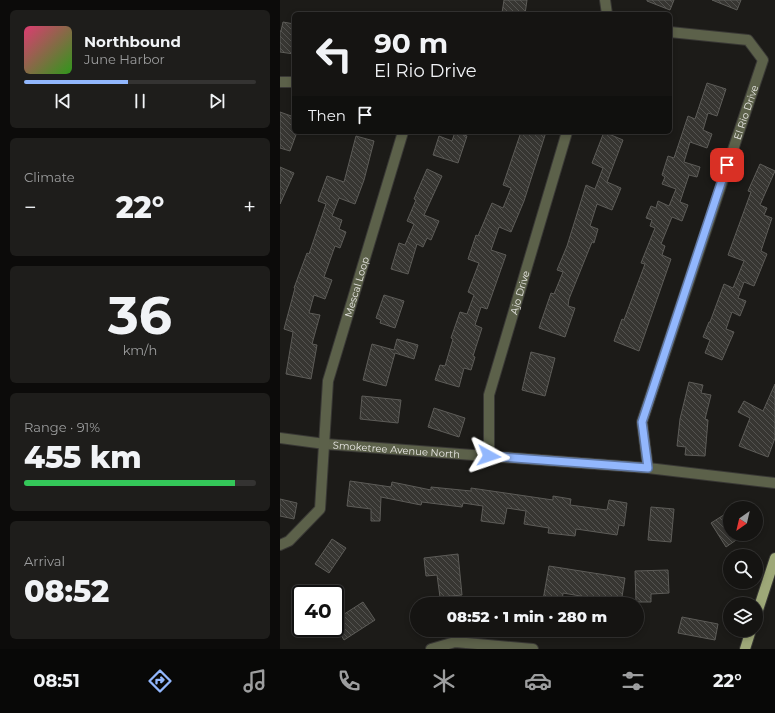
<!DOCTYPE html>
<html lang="en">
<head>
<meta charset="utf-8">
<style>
  :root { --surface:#151412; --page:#1e1d1b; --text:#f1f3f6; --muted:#9d9e9f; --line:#343332; --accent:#92b7fd }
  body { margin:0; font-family:Montserrat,sans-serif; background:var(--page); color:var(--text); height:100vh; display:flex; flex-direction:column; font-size:15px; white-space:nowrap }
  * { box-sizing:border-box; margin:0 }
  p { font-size:13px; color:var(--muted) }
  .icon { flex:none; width:22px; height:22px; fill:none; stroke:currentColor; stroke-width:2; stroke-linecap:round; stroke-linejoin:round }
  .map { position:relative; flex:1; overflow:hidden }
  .side { display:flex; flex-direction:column; gap:10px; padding:10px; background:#0c0b0a; width:280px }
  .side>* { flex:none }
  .top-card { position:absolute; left:12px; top:12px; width:380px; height:122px; border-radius:6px; box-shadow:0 2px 6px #0003,0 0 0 1px var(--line); background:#151412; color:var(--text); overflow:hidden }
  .needle { width:26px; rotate:214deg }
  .buttons { position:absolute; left:443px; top:501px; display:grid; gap:8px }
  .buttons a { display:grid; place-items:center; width:40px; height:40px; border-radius:50%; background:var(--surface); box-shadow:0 2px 6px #0003,0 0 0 1px var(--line); font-size:20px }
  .speed { position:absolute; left:12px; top:585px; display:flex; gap:8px; font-size:20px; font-weight:700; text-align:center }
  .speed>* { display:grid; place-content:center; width:52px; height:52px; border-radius:50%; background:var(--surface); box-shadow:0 2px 6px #0003,0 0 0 1px var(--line); line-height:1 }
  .speed .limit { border:2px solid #111; border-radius:6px; background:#fff; color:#111 }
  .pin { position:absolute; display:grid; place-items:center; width:34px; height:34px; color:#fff; margin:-17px; border-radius:8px; box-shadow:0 2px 6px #0006 }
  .me { position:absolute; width:44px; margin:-22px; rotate:95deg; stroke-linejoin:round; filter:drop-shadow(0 0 3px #0008) }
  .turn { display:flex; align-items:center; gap:14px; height:84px; padding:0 16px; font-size:18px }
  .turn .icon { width:52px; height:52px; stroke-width:2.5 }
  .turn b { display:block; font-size:28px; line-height:34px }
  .then { display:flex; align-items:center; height:38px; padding:0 16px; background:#0003; gap:8px; font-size:15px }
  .big { font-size:30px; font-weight:800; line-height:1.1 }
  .side .widget { flex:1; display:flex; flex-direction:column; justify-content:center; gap:6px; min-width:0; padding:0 14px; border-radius:6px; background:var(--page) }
  .side .dial { align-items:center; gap:0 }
  .dial b { font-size:52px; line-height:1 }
  .song { display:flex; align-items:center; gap:12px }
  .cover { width:48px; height:48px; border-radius:6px; background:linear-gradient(135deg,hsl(340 70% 55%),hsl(110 70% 35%)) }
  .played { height:4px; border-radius:2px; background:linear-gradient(90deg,var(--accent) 45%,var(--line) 45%) }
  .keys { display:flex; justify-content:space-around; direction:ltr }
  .heat { display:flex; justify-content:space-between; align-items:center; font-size:22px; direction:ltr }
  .charge { height:6px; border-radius:3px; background:linear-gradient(90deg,#34c759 91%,var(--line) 0) }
  .trip { position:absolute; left:130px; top:597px; width:234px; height:40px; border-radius:20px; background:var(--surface); box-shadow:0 2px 6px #0003,0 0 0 1px var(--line); font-weight:800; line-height:40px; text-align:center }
  .dock { display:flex; height:64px; justify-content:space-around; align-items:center; background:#080807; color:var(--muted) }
  .dock .icon { width:28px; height:28px }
  .dock .current { color:var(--accent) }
  .dock b { font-size:18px; color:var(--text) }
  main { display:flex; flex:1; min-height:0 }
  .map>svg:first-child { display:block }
  .building { fill:url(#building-back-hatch); stroke:#5d5c58 }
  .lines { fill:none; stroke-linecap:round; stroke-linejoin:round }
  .minor-casing { stroke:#393835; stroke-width:12 }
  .major-casing { stroke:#393835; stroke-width:12 }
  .minor { stroke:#5c614a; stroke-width:10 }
  .major { stroke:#9ea878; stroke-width:10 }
  .route-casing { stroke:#5f77a4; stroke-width:10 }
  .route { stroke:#92b7fd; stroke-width:7 }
  .labels { text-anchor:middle; stroke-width:4; stroke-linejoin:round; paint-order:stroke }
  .street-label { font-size:10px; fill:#e8e7e4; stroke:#070605 }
</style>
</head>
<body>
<main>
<section class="side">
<div class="widget">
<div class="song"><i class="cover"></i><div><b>Northbound</b><p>June Harbor</p></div></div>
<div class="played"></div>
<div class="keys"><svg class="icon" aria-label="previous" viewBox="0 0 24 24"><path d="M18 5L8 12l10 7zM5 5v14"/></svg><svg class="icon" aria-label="pause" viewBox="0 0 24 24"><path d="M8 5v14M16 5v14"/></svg><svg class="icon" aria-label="next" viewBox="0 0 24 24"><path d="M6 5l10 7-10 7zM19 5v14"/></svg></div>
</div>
<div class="widget"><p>Climate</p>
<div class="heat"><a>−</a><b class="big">22°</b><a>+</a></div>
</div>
<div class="widget dial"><b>36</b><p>km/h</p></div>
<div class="widget"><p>Range · 91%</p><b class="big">455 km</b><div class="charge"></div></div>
<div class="widget"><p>Arrival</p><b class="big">08:52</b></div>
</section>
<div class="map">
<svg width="495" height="649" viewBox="0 0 495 649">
  <defs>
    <pattern id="building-back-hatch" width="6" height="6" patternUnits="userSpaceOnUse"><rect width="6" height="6" fill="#373632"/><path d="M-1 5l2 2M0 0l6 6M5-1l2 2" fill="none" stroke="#545350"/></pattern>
  </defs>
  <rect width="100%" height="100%" fill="#1c1b18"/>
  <g class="building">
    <path d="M 224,0 L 247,0 L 245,14 L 222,13 Z"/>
    <path d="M 367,0 L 394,0 L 390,10 L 367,1 Z"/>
    <path d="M 432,0 L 461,0 L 457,10 Z"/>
    <path d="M 3,22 L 14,24 L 14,54 L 0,52 L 0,31 L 1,31 Z"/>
    <path d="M 427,83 L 446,89 L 437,116 L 428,113 L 423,130 L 432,134 L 427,148 L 410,142 L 404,162 L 420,167 L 417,177 L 409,175 L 400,202 L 408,205 L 402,221 L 392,217 L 381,244 L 385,246 L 382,255 L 391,259 L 359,351 L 334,341 L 342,319 L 344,320 L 365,264 L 361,263 L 375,228 L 370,226 L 372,220 L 366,218 L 371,206 L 376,208 L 378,201 L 389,206 L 396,189 L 382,184 L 385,177 L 382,175 L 388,156 L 394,158 L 408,116 L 415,119 Z"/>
    <path d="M 0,112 L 14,117 L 14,132 L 17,132 L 10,151 L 0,148 Z"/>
    <path d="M 175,132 L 187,136 L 178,163 L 153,155 L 159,136 L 172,141 Z"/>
    <path d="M 241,132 L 266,132 L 244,201 L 231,232 L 219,227 L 211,250 L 226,255 L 207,309 L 201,307 L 195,325 L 202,328 L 193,356 L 195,357 L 191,370 L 184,368 L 179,387 L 155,380 L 160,365 L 165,366 L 173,339 L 171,338 L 180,312 L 187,314 L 194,295 L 188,292 L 199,263 L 188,259 L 196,235 L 198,236 L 212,203 L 223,208 L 231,188 L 223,185 Z"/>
    <path d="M 324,132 L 343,140 L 327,182 L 341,188 L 332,210 L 317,204 L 310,226 L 318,229 L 314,243 L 312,242 L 289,299 L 288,306 L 295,308 L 285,337 L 259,328 L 271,293 L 274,294 L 283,272 L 277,270 L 287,246 L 306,185 L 315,189 L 323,168 L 312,163 Z"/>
    <path d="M 76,136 L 94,141 L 84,180 L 75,204 L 59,198 L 52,216 L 62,220 L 59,229 L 66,232 L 60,248 L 55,246 L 44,277 L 52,280 L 45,299 L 34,295 L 29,313 L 40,315 L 32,344 L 37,345 L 31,379 L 6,374 L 13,332 L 4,329 L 15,288 L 14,288 L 27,253 L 29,254 L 46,204 L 38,201 L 47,176 L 64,182 Z"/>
    <path d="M 480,164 L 495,171 L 480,205 L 487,208 L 484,215 L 492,218 L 481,251 L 487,254 L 474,286 L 464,282 L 458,298 L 466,301 L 460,316 L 452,312 L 446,329 L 454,332 L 442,360 L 425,353 L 430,340 L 423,337 L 429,322 L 430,322 L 444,284 L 453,288 L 464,261 L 448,255 L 471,192 L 468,191 Z"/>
    <path d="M 0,167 L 14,173 L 0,204 Z"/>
    <path d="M 147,169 L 162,176 L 144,215 L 159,221 L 151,240 L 147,238 L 143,247 L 137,244 L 128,274 L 111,269 L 119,243 L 125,245 L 134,224 L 127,221 L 136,200 L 134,199 Z"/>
    <path d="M 104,295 L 124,301 L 115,328 L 100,323 L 101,320 L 96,318 Z"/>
    <path d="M 117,339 L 138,345 L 134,359 L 115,353 L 106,386 L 83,380 L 92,344 L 114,350 Z"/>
    <path d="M 251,352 L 275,358 L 265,396 L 242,390 Z"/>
    <path d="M 409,382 L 423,385 L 421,393 L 431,395 L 425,419 L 428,420 L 425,456 L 405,455 L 406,447 L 397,446 L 400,419 Z"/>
    <path d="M 495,384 L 495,438 L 488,457 L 459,446 L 470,418 L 458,412 L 464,401 L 483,411 Z"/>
    <path d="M 82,396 L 121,400 L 118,423 L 80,419 Z"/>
    <path d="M 154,408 L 185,418 L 179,437 L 148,427 Z"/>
    <path d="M 70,481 L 111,487 L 112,482 L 151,490 L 151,487 L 191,491 L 191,488 L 273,500 L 273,496 L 291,499 L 290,505 L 327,510 L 329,500 L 347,503 L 344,526 L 339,525 L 337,535 L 296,529 L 295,536 L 268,533 L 269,528 L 244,524 L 246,511 L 227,508 L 224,524 L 201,521 L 203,506 L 183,503 L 182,507 L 142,502 L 141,505 L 101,497 L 100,521 L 91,521 L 91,509 L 67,506 Z"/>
    <path d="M 0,499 L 17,503 L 14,519 L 0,516 Z"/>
    <path d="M 371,507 L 394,509 L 391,542 L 368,540 Z"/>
    <path d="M 450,511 L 450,534 L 465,534 L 446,547 L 431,523 Z"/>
    <path d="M 52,539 L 66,548 L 49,573 L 35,564 Z"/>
    <path d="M 178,554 L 182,595 L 160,597 L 157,575 L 146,576 L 144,558 Z"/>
    <path d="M 269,566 L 345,578 L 341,603 L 324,600 L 323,604 L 305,604 L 306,597 L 283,593 L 282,603 L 263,600 Z"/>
    <path d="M 388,570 L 389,593 L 371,594 L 371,602 L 356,602 L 355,571 Z"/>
    <path d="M 83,602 L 95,620 L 64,640 L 55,625 L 55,620 Z"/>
    <path d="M 402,617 L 438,624 L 435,640 L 398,633 Z"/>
  </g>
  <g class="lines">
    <g class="minor-casing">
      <g id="minor">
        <path d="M 325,0 L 327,14"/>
        <path d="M 0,82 L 14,82"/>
        <path id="s1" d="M 0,438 L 45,444 L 368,468 L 495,483"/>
        <path id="s2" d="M 209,456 L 209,395 L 287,132"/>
        <path id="s3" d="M 368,468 L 362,422 L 483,60 L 468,40 L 390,32"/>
        <path id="s4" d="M 0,545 L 9,541 L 40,509 L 48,381 L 123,132"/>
        <path d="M 151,649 L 175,642 L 253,649"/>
      </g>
    </g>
    <g class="major-casing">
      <g id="major">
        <path d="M 476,616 L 495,558"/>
        <path d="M 465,649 L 471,630"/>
      </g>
    </g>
    <use href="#minor" class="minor"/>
    <use href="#major" class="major"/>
  </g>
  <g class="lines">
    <g class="route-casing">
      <path id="route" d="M 209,456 L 368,468 L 362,422 L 447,165"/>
    </g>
    <use href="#route" class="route"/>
  </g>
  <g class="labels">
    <g class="street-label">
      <text dy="4" stroke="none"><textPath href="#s3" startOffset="373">El Rio Drive</textPath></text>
      <text dy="4" stroke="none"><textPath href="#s4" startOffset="281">Mescal Loop</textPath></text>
      <text dy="4" stroke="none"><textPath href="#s2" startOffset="168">Ajo Drive</textPath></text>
      <text dy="4" stroke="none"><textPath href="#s1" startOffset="117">Smoketree Avenue North</textPath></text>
    </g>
  </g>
</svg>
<div class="buttons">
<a><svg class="needle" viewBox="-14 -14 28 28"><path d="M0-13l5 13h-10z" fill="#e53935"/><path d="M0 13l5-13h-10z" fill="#9d9e9f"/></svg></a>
<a><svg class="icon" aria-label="search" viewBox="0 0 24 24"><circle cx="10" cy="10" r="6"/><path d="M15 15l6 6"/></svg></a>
<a><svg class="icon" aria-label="layers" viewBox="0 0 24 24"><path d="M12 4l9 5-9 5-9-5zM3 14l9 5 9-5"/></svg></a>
</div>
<div class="speed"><div class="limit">40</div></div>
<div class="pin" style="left:447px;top:165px;background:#d93025"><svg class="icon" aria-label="arrive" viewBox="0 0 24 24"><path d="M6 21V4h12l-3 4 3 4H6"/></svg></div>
<svg class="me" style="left:209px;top:456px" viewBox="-20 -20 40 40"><path d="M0-17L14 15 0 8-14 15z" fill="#92b7fd" stroke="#fff" stroke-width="4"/></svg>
<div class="trip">08:52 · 1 min · 280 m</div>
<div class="top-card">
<div class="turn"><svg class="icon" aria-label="left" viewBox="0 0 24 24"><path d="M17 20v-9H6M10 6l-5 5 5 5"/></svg><div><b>90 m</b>El Rio Drive</div></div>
<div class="then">Then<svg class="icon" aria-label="arrive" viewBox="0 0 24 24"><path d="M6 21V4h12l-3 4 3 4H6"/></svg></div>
</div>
</div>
</main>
<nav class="dock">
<b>08:51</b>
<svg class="icon current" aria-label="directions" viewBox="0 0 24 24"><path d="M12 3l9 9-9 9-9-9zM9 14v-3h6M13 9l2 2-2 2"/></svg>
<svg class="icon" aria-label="music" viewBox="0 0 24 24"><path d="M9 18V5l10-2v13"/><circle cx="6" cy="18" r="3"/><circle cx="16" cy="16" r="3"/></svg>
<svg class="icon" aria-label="phone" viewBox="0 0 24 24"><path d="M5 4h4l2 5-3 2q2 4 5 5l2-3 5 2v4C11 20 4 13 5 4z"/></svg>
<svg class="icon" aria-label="climate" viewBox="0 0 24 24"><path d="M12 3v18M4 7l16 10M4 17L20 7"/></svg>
<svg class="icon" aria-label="car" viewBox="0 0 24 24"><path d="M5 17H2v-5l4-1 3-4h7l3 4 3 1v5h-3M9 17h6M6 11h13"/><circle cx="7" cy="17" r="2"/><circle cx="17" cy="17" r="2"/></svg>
<svg class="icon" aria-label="filters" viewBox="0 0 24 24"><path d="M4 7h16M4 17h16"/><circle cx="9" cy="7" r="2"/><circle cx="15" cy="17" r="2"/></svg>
<b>22°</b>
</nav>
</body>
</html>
